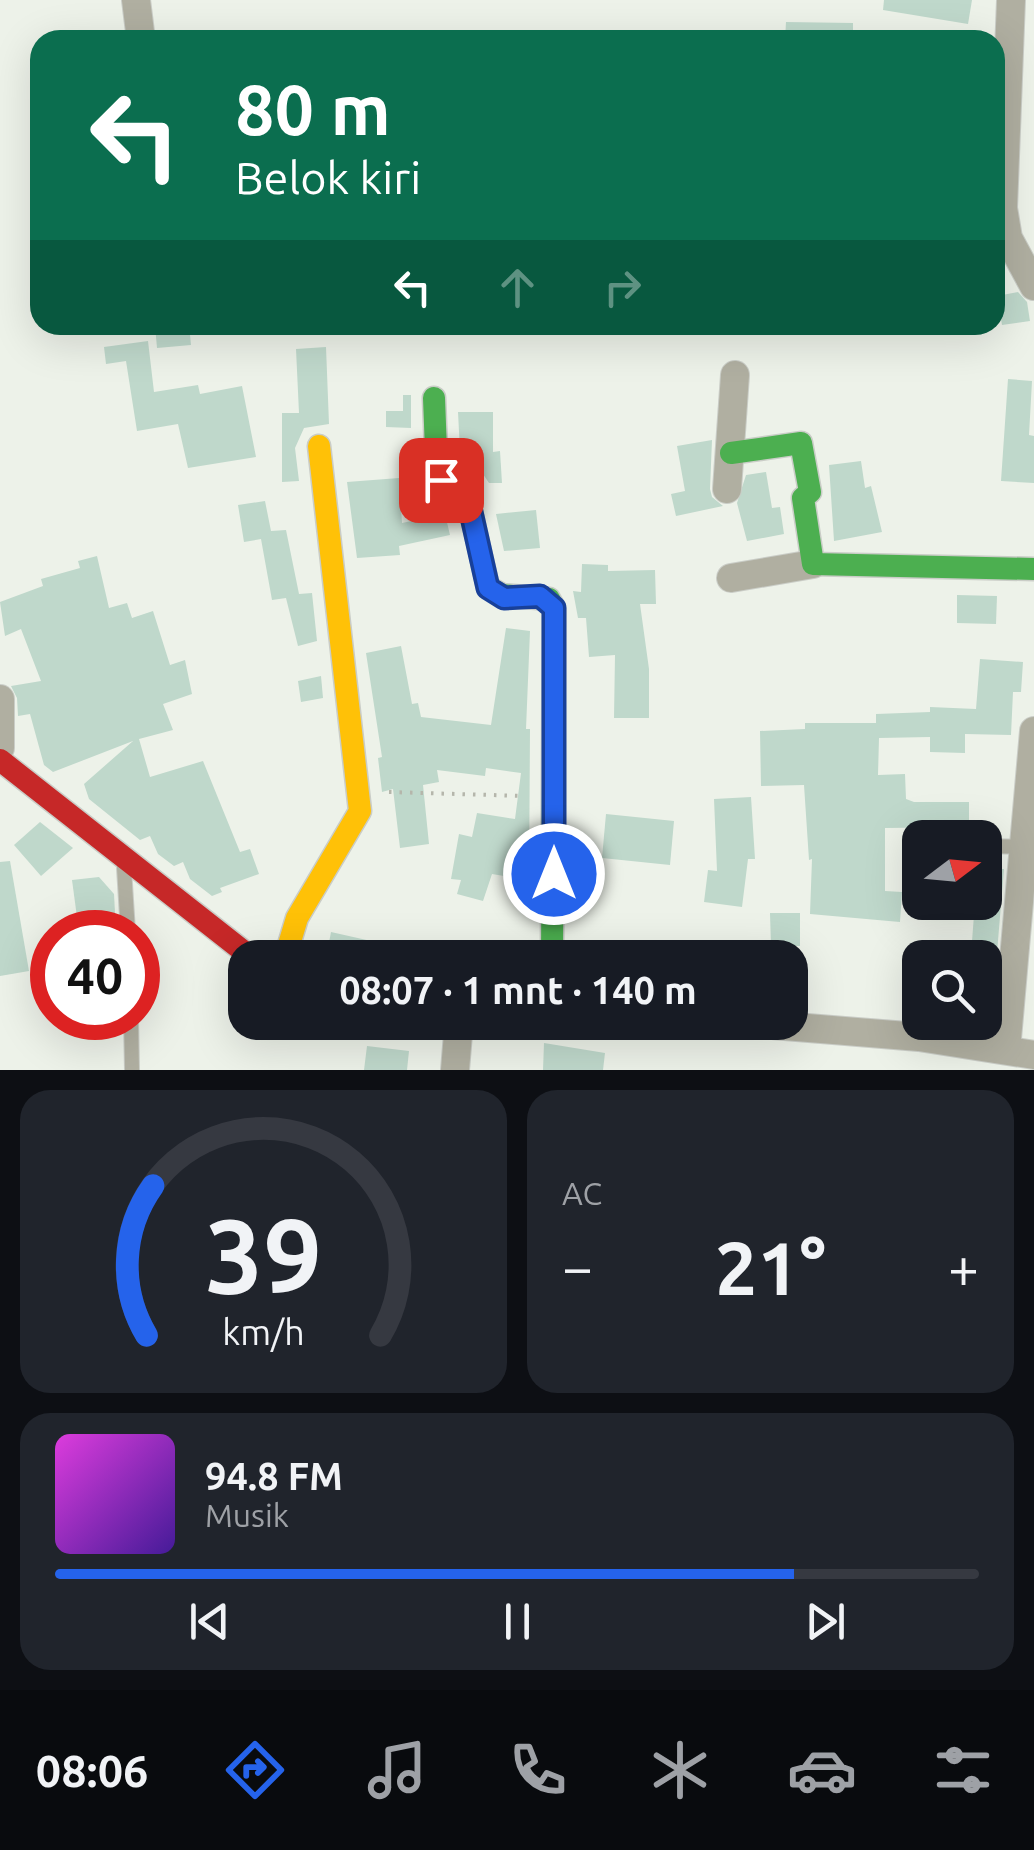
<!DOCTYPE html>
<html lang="id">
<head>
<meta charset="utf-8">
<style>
  :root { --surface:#171b24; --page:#20242c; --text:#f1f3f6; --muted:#9ea1a6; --line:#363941; --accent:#2563eb }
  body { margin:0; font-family:Ubuntu,sans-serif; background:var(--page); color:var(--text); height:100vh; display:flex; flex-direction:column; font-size:38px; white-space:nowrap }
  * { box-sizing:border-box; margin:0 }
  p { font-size:32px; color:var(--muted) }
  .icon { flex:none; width:55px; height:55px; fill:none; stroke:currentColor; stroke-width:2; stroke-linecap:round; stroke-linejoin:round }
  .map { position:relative; height:1070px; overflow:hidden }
  .sheet { display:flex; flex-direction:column; gap:20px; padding:20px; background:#0d0f14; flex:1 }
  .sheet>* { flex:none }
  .banner { position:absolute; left:30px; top:30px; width:975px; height:305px; border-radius:30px; box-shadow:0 10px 40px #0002; background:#0b6e4f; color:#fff; overflow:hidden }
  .needle { width:65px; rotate:74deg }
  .controls { position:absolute; left:902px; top:820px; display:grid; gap:20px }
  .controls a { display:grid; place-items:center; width:100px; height:100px; border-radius:20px; background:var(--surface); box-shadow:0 10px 40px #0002; font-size:50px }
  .speed { position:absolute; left:30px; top:910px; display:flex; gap:20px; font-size:50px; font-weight:700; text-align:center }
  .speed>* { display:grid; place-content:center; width:130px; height:130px; border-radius:50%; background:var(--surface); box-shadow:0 10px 40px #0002; line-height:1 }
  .speed .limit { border:15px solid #d22; background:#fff; color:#111 }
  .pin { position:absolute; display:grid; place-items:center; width:85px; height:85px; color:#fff; margin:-42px; border-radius:20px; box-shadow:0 5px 15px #0006 }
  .me { position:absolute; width:110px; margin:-55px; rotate:0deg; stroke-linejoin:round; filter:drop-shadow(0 0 8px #0008) }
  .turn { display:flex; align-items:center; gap:35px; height:210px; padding:0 40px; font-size:45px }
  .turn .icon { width:130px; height:130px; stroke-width:2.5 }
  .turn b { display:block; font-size:70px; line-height:85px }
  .lanes { display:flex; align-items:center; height:95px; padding:0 40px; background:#0003; justify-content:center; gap:50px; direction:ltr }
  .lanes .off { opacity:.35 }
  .big { font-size:75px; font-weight:700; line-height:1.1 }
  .sheet .tile { flex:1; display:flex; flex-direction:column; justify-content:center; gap:15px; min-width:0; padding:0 35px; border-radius:30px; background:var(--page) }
  .sheet .dial { align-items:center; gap:0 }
  .dial svg { height:260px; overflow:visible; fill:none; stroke:var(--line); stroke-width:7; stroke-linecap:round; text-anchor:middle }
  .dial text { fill:var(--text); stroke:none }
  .song { display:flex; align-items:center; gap:30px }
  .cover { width:120px; height:120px; border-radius:15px; background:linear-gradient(135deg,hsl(300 70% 55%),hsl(260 70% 35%)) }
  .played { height:10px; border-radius:5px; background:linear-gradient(90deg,var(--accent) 80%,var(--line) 80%) }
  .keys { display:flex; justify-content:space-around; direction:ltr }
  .heat { display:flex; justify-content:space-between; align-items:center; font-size:55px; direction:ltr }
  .sheet .tiles { flex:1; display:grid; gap:20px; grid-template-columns:1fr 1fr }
  .tile:last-child { grid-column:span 2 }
  .trip { position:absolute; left:228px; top:940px; width:580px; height:100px; border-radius:30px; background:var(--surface); box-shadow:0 10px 40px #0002; font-weight:700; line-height:100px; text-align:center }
  .tab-bar { display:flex; height:160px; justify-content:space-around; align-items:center; background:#090b0e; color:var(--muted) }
  .tab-bar .icon { width:70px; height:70px }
  .tab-bar .selected { color:var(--accent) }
  .tab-bar b { font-size:45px; color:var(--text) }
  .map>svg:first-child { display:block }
  .building { fill:#bfd8cb }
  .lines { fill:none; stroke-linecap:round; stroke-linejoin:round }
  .lane-casing { stroke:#cacdc7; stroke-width:16 }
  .street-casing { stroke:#cacdc7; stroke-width:30 }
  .fast-casing { stroke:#cacdc7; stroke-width:25 }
  .slow-casing { stroke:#cacdc7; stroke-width:25 }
  .jam-casing { stroke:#cacdc7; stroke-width:25 }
  .path { stroke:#b5b6ab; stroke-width:4; stroke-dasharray:2.5 8; stroke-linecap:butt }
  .lane { stroke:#b0afa1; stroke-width:14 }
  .street { stroke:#b0afa1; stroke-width:28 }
  .fast { stroke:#4caf50; stroke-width:22 }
  .slow { stroke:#ffc107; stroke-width:22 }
  .jam { stroke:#c62828; stroke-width:22 }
  .route-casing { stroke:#184099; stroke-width:25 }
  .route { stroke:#2563eb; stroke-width:18 }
</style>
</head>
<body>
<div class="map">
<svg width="1034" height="1070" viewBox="0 0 1034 1070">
  <rect width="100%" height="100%" fill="#edf2e9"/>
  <g class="building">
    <path d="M 884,0 L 972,0 L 968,24 L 883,10 Z"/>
    <path d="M 786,22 L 853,23 L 853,40 L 785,40 Z"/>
    <path d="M 1018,292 L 1027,302 L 1030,321 L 1002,325 L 997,296 Z"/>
    <path d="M 155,325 L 189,325 L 191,345 L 157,348 Z"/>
    <path d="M 148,341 L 154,392 L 198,385 L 200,394 L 242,386 L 256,457 L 188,468 L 178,424 L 137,431 L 126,361 L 106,364 L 104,347 Z"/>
    <path d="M 326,347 L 329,424 L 304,428 L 295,448 L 299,481 L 282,482 L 282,413 L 299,413 L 296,349 Z"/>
    <path d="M 1008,379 L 1032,381 L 1029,435 L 1034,436 L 1034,483 L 1001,481 Z"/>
    <path d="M 403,395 L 411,395 L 411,428 L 386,427 L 386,411 L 403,411 Z"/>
    <path d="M 458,412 L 493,412 L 493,452 L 500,451 L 502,483 L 489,483 L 477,465 L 466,460 L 466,451 L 460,451 Z"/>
    <path d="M 712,440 L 710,489 L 712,497 L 723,506 L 676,516 L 671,494 L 685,491 L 677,446 Z"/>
    <path d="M 861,461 L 865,488 L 871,486 L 882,532 L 834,541 L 829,465 Z"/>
    <path d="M 766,472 L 772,508 L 780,507 L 784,534 L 747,541 L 737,503 L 746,475 Z"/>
    <path d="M 399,478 L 402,523 L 445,514 L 450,535 L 399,546 L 400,555 L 357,558 L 347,482 Z"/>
    <path d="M 265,501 L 271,531 L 286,530 L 299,594 L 312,593 L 317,641 L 298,646 L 286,598 L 272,600 L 261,539 L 244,542 L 238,505 Z"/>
    <path d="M 536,510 L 540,548 L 504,551 L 496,514 Z"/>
    <path d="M 97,556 L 109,608 L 127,603 L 132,618 L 153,611 L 170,665 L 185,660 L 192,694 L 163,704 L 173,730 L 139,739 L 150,777 L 203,761 L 240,852 L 250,849 L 259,874 L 220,888 L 222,892 L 212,896 L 190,879 L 183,862 L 174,866 L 158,854 L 150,836 L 140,840 L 89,799 L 84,784 L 133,741 L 53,772 L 44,765 L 30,714 L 18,716 L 17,698 L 11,686 L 41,681 L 21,629 L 5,636 L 0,602 L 43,586 L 41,579 L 80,568 L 78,561 Z"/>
    <path d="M 582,564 L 608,565 L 608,571 L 655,570 L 656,604 L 640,604 L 649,669 L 649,718 L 614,718 L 615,655 L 589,657 L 586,618 L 578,618 L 573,591 L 581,592 Z"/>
    <path d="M 957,595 L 997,596 L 996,624 L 957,623 Z"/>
    <path d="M 506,628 L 530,631 L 526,729 L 530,729 L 529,880 L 492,874 L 483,901 L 457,894 L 461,880 L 451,879 L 459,834 L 472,837 L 477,813 L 515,819 L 521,773 L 486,768 L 485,776 L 437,770 L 439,782 L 423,785 L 429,844 L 400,848 L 393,789 L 382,792 L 378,758 L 382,757 L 366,653 L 401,646 L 412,704 L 418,703 L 421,717 L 491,725 Z"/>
    <path d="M 980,659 L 1023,662 L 1021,692 L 1013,692 L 1011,735 L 965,734 L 965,753 L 930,752 L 930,737 L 879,738 L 878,775 L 905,774 L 906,799 L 914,802 L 969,802 L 969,827 L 885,828 L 885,891 L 902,892 L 900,922 L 810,914 L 812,859 L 809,860 L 804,785 L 761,786 L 760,731 L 805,729 L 805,723 L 876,723 L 876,714 L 930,712 L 930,707 L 976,709 Z"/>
    <path d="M 321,676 L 323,698 L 301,702 L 298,681 Z"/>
    <path d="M 751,797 L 755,859 L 748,859 L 742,907 L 704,902 L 708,870 L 717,871 L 714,799 Z"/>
    <path d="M 606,814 L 674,821 L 670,865 L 602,858 Z"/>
    <path d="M 40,822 L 73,848 L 41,876 L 14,845 Z"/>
    <path d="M 10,861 L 29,971 L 0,976 L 0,862 Z"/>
    <path d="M 985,869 L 1004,869 L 991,1024 L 985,1023 L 985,958 L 973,958 L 972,941 L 975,902 L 985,902 Z"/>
    <path d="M 99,877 L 114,894 L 116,932 L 79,932 L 72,880 Z"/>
    <path d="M 770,913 L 800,913 L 800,946 L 771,946 Z"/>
    <path d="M 331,932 L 411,950 L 410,958 L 326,958 Z"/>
    <path d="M 544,1043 L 605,1053 L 603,1070 L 543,1070 Z"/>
    <path d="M 367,1046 L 409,1051 L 407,1070 L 364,1070 Z"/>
  </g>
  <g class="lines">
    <g class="lane-casing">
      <g id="lane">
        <path d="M 985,846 L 1026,847"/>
        <path d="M 124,868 L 128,932"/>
        <path d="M 131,1018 L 132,1070"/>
      </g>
    </g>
    <g class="street-casing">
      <g id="street">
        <path d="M 136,0 L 141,40"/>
        <path d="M 1011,0 L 1003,208 L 1008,238 L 1034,286"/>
        <path d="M 727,489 L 735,375"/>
        <path d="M 731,578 L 813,564"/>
        <path d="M 0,699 L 0,748"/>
        <path d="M 734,1022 L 919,1037 L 1034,1055"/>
        <path d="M 1006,1050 L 1034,731"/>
        <path d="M 455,1070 L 459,1022"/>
      </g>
    </g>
    <g class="fast-casing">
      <g id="fast">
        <path d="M 434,398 L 437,477 L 462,483 L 466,490 L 488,587 L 502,595 L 549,599 L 554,608 L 552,958"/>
        <path d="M 731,453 L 801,443 L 810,492 L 803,498 L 813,564 L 1034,569"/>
      </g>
    </g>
    <g class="slow-casing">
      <path id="slow" d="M 285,958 L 297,918 L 360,811 L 319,446"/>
    </g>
    <g class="jam-casing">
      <path id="jam" d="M 0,760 L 252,958"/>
    </g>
    <path class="path" d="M 389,792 L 524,796"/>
    <use href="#lane" class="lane"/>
    <use href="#street" class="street"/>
    <use href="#fast" class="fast"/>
    <use href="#slow" class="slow"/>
    <use href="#jam" class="jam"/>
  </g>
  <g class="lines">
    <g class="route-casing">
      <path id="route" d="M 441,480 L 456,481 L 466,490 L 488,588 L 504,598 L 540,596 L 554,608 L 554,874"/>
    </g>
    <use href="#route" class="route"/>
  </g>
</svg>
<div class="controls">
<a><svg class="needle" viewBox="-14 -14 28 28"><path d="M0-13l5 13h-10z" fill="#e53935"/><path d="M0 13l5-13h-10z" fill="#9ea1a6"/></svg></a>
<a><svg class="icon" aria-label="search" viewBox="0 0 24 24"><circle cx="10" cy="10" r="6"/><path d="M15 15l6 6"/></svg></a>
</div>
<div class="speed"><div class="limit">40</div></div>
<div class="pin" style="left:441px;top:480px;background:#d93025"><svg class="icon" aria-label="arrive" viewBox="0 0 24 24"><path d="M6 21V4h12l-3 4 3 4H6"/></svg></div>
<svg class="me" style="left:554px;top:874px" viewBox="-20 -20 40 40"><circle r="17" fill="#2563eb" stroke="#fff" stroke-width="3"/><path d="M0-11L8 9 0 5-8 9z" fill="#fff"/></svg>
<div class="trip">08:07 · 1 mnt · 140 m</div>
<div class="banner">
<div class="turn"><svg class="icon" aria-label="left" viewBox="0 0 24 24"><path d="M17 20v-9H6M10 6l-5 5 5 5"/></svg><div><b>80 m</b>Belok kiri</div></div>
<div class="lanes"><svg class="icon" aria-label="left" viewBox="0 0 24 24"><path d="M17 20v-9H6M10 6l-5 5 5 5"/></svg><svg class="icon off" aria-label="ahead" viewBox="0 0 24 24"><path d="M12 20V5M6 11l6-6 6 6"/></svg><svg class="icon off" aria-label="right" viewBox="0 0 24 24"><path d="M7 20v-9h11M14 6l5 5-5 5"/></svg></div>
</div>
</div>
<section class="sheet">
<div class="tiles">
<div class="tile dial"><svg viewBox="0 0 100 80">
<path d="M14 69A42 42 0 1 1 86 69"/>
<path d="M14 69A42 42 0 0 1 16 23" stroke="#2563eb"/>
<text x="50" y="56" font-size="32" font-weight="700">39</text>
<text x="50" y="72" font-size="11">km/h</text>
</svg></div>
<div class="tile"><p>AC</p>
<div class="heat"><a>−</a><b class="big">21°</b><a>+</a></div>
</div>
<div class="tile">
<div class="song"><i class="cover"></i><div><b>94.8 FM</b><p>Musik</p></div></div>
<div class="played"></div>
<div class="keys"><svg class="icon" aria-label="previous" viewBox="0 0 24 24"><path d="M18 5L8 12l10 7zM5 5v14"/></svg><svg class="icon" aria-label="pause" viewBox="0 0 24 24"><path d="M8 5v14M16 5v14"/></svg><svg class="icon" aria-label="next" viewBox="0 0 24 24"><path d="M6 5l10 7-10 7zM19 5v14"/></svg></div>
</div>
</div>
</section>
<nav class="tab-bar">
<b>08:06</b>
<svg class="icon selected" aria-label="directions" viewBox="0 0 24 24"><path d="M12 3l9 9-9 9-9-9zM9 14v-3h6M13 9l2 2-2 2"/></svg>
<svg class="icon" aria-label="music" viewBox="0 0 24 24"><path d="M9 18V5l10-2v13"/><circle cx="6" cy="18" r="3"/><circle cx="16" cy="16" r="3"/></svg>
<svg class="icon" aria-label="phone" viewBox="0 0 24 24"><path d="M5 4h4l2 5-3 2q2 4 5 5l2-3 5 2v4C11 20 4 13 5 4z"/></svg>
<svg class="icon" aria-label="climate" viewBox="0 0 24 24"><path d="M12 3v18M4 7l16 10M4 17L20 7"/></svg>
<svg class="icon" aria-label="car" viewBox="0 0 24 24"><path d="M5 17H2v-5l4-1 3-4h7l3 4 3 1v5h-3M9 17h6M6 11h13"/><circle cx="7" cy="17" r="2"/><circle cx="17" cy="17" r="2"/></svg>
<svg class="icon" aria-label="filters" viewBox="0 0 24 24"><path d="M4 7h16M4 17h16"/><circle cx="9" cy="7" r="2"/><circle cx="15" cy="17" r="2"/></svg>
</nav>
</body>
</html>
